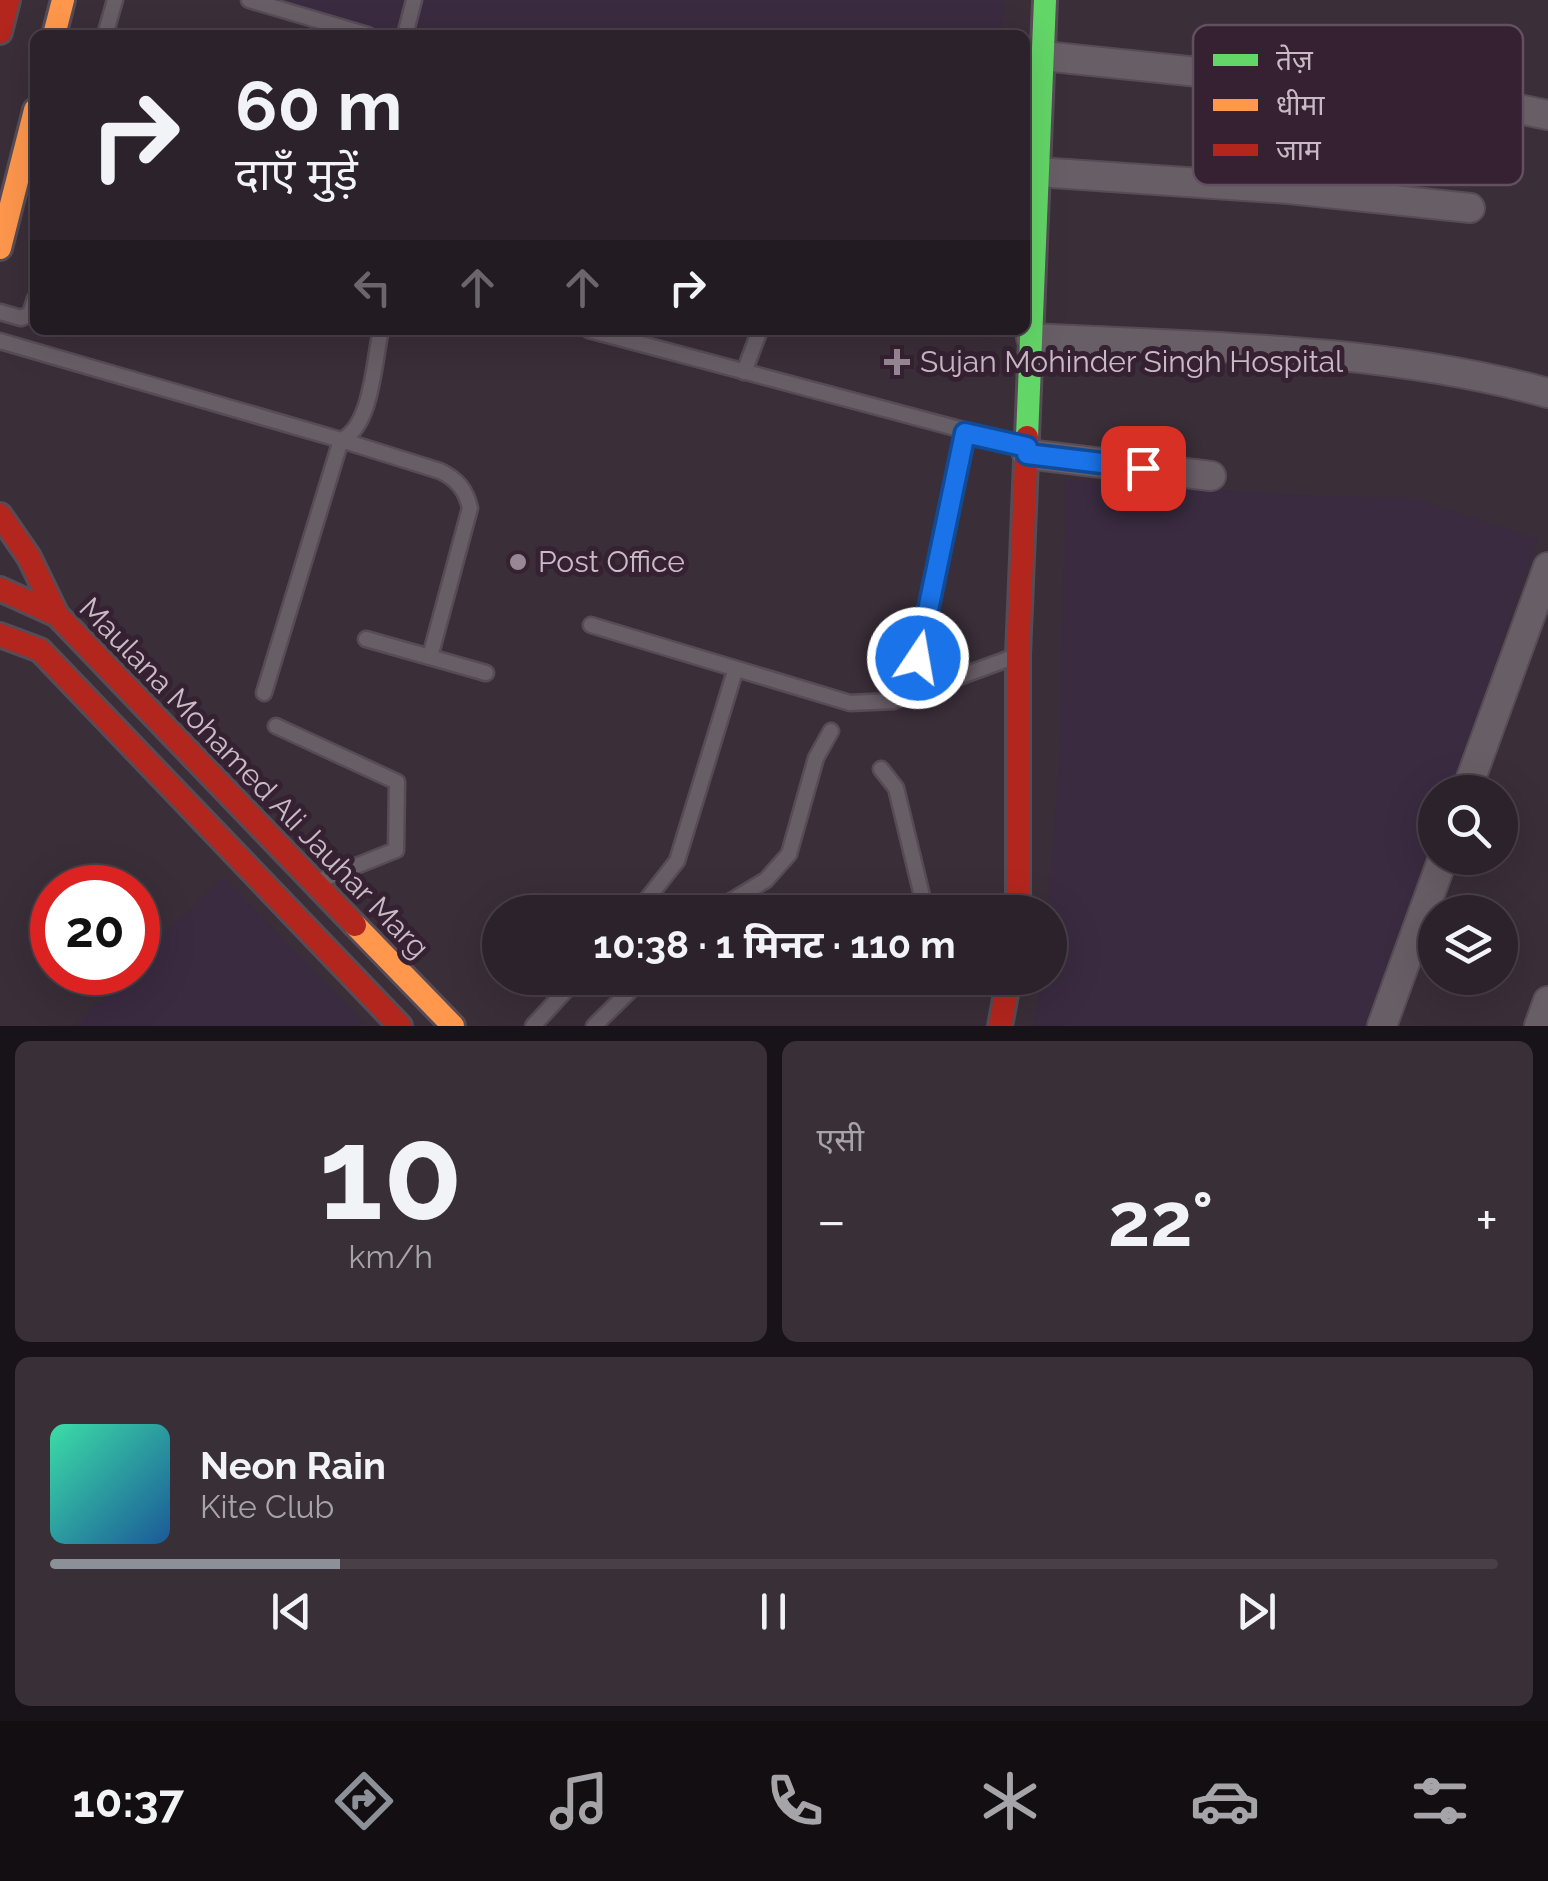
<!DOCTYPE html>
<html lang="hi">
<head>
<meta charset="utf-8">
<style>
  :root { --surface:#2c222b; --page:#382f37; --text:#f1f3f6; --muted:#a6a4a9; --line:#483f47; --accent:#8c9099 }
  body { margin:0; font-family:Raleway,"Noto Sans Devanagari",sans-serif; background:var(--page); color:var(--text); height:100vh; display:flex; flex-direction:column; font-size:38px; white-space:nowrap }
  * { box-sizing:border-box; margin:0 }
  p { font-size:32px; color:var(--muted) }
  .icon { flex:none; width:55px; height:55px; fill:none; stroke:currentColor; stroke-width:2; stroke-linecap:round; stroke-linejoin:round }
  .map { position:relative; height:1026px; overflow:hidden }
  .sheet { display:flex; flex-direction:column; gap:15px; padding:15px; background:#181318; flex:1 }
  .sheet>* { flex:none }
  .banner { position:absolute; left:30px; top:30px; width:1000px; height:305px; border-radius:15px; box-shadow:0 10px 40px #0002,0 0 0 2px var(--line); background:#2c222b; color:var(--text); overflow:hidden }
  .controls { position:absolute; left:1418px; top:775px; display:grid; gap:20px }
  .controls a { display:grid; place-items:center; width:100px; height:100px; border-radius:50%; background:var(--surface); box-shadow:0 10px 40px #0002,0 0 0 2px var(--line); font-size:50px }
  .speed { position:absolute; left:30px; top:865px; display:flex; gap:20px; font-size:50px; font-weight:700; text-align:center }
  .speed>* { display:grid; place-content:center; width:130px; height:130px; border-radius:50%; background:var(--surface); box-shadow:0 10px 40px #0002,0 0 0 2px var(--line); line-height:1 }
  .speed .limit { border:15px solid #d22; background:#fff; color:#111 }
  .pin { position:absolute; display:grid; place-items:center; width:85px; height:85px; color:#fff; margin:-42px; border-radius:20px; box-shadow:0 5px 15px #0006 }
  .me { position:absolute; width:110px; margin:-55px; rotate:12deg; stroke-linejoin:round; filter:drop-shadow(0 0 8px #0008) }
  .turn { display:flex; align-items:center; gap:35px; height:210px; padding:0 40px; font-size:45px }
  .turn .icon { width:130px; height:130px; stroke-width:2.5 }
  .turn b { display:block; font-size:70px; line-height:85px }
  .lanes { display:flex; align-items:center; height:95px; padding:0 40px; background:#0003; justify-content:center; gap:50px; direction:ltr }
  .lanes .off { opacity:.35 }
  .big { font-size:75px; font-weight:700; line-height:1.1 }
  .sheet .tile { flex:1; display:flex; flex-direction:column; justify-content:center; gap:15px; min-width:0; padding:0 35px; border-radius:15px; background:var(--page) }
  .sheet .dial { align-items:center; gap:0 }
  .dial b { font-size:130px; line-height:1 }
  .song { display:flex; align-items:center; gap:30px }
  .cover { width:120px; height:120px; border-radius:15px; background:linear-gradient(135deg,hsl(160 70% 55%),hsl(210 70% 35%)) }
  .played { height:10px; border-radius:5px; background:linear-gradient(90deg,var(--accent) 20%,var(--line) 20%) }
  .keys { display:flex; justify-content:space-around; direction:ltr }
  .heat { display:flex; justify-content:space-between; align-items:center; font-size:55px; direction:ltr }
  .sheet .tiles { flex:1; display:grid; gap:15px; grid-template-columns:1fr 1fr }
  .tile:last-child { grid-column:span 2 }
  .trip { position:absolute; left:482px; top:895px; width:585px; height:100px; border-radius:50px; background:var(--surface); box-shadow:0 10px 40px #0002,0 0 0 2px var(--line); font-weight:700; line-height:100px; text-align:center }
  .menu { display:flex; height:160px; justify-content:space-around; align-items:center; background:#120e11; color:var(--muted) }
  .menu .icon { width:70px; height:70px }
  .menu .active { color:var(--accent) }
  .menu b { font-size:45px; color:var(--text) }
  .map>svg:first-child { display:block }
  .green { fill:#3a2b40 }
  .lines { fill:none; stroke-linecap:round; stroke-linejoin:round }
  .lane-casing { stroke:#574c55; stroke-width:19 }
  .street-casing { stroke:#574c55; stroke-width:32 }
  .fast-casing { stroke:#574c55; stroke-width:28 }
  .slow-casing { stroke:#574c55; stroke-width:28 }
  .jam-casing { stroke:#574c55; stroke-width:28 }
  .lane { stroke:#685e66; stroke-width:14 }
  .street { stroke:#685e66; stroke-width:28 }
  .fast { stroke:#63d668; stroke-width:22 }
  .slow { stroke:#ff974d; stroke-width:22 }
  .jam { stroke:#b3261e; stroke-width:22 }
  .route-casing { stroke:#114b97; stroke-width:25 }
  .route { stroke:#1a73e8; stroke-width:18 }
  .poi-dot { fill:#988895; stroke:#352132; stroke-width:4 }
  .labels { text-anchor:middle; stroke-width:10; stroke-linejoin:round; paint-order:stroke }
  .poi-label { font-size:30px; fill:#cab9c7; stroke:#352132; text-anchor:start }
  .street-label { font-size:30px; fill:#cab9c7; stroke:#352132 }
  .key { fill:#352132; stroke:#624f5f; stroke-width:2.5 }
  .key-label { font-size:28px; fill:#cab9c7 }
</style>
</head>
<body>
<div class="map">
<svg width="1548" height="1026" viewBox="0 0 1548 1026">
  <rect width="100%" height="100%" fill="#3a2e39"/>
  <g class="green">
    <path d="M 241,0 L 1004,0 L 1001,35 L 387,35 Z"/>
    <path d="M 1066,480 L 1298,495 L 1411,498 L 1538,538 L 1452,792 L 1435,792 L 1435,839 L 1369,1026 L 1033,1026 L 1041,978 L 1050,978 L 1047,912 L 1059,765 Z"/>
    <path d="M 224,877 L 366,1026 L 76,1026 L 125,973 L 138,972 L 138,959 Z"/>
  </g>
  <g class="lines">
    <g class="lane-casing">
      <g id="lane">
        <path d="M 249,0 L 368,35"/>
        <path d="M 105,35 L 115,0"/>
        <path d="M 405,35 L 414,0"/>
        <path d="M 0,312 L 21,318 L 30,314 L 35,299"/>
        <path d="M 589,330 L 1023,446"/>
        <path d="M 0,341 L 341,440 C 372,427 374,360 381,330"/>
        <path d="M 744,372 L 760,330"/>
        <path d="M 591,625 L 850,703 L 893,701 L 1016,656"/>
        <path d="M 366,639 L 486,673"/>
        <path d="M 264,693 L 341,440 L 440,471 C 457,479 466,490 470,508 L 430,657"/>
        <path d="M 911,695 L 965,433"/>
        <path d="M 276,726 L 397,782 L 396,850 L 321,880"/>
        <path d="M 881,769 L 896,788 L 923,900 L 938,908 L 989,912"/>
        <path d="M 637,912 L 677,861 L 735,671"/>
        <path d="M 713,912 L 766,880 L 789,854 L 816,758 L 831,731"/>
        <path d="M 533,1026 L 577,978"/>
        <path d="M 594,1026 L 643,978"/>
      </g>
    </g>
    <g class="street-casing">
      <g id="street">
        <path d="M 1043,56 L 1480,101 L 1548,115"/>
        <path d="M 1038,172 L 1289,189 L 1470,208"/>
        <path d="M 1031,338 C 1204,347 1381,347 1548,393"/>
        <path d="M 1027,454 L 1211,476"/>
        <path d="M 1466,792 L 1548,567"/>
        <path d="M 1382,1026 L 1443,858"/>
        <path d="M 1539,1026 L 1548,1001"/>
      </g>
    </g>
    <g class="fast-casing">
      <path id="fast" d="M 1027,437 L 1045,0"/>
    </g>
    <g class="slow-casing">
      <g id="slow">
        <path d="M 54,35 L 63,0"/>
        <path d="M 0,248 L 35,110"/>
        <path d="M 355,925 L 453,1026"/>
      </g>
    </g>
    <g class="jam-casing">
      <g id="jam">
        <path d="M 0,32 L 8,0"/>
        <path d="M 0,515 L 29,557 L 57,615"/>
        <path d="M 0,589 L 57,615 L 355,925"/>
        <path d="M 0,635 L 40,650 L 400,1026"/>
        <path d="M 1018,912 L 1018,655 L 1027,437"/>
        <path d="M 1000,1026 L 1009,978"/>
      </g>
    </g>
    <use href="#lane" class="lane"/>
    <use href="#street" class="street"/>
    <use href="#fast" class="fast"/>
    <use href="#slow" class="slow"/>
    <use href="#jam" class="jam"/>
  </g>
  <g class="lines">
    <g class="route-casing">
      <path id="route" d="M 918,658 L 965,433 L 1027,447 L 1027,454 L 1143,468"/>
    </g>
    <use href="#route" class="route"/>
  </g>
  <g class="poi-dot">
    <path d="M892 347h10v10h10v10h-10v10h-10v-10h-10v-10h10z"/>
    <circle cx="518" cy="562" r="10"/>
  </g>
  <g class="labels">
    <g class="poi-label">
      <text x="920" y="372">Sujan Mohinder Singh Hospital</text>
      <text x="538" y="572">Post Office</text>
    </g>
    <g class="street-label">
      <text transform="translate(254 778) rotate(46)" y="10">Maulana Mohamed Ali Jauhar Marg</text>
    </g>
  </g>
  <rect x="1193" y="25" width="330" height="160" rx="15" class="key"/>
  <rect x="1213" y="54" width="45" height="12" fill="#63d668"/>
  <rect x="1213" y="99" width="45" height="12" fill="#ff974d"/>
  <rect x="1213" y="144" width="45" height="12" fill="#b3261e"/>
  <g class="key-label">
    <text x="1276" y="70">तेज़</text>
    <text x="1276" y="115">धीमा</text>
    <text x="1276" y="160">जाम</text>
  </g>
</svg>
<div class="controls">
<a><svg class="icon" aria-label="search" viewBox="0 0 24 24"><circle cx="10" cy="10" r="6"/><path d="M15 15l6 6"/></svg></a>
<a><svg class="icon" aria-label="layers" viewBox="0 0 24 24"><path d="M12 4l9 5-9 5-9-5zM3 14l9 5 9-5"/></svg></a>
</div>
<div class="speed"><div class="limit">20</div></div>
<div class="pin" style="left:1143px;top:468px;background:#d93025"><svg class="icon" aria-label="arrive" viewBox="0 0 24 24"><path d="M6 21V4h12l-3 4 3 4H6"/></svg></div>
<svg class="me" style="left:918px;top:658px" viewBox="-20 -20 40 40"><circle r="17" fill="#1a73e8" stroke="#fff" stroke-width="3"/><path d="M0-11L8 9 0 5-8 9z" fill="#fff"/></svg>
<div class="trip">10:38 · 1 मिनट · 110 m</div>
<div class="banner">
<div class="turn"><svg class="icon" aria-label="right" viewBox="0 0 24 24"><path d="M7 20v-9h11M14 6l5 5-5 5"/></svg><div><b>60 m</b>दाएँ मुड़ें</div></div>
<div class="lanes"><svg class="icon off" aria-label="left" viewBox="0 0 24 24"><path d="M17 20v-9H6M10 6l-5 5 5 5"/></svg><svg class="icon off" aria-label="ahead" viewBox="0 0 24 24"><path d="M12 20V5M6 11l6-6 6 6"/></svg><svg class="icon off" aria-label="ahead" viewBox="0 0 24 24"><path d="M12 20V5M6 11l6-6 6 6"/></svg><svg class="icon" aria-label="right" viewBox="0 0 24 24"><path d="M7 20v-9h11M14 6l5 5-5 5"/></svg></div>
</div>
</div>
<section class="sheet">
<div class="tiles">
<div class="tile dial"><b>10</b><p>km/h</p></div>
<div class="tile"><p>एसी</p>
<div class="heat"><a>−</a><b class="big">22°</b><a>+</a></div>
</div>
<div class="tile">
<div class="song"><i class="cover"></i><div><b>Neon Rain</b><p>Kite Club</p></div></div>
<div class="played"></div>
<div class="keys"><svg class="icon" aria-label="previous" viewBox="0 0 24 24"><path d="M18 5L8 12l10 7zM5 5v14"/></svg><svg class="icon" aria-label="pause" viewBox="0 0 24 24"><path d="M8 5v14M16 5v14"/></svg><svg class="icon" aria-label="next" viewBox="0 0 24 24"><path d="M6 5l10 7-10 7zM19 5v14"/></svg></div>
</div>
</div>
</section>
<nav class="menu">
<b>10:37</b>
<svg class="icon active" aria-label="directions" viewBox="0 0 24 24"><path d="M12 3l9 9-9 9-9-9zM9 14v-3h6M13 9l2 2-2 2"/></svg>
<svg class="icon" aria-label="music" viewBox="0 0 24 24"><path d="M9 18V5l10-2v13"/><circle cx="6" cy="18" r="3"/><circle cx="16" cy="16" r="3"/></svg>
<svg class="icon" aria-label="phone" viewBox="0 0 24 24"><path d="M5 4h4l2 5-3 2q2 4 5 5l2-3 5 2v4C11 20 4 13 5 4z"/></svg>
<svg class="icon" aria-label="climate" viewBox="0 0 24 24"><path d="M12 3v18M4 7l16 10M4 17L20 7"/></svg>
<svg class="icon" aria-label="car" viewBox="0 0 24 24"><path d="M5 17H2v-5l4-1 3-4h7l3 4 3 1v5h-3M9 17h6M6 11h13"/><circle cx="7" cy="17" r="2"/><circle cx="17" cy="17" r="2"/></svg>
<svg class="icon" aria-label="filters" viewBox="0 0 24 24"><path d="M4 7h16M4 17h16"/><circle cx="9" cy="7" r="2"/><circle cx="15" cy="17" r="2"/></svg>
</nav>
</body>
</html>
